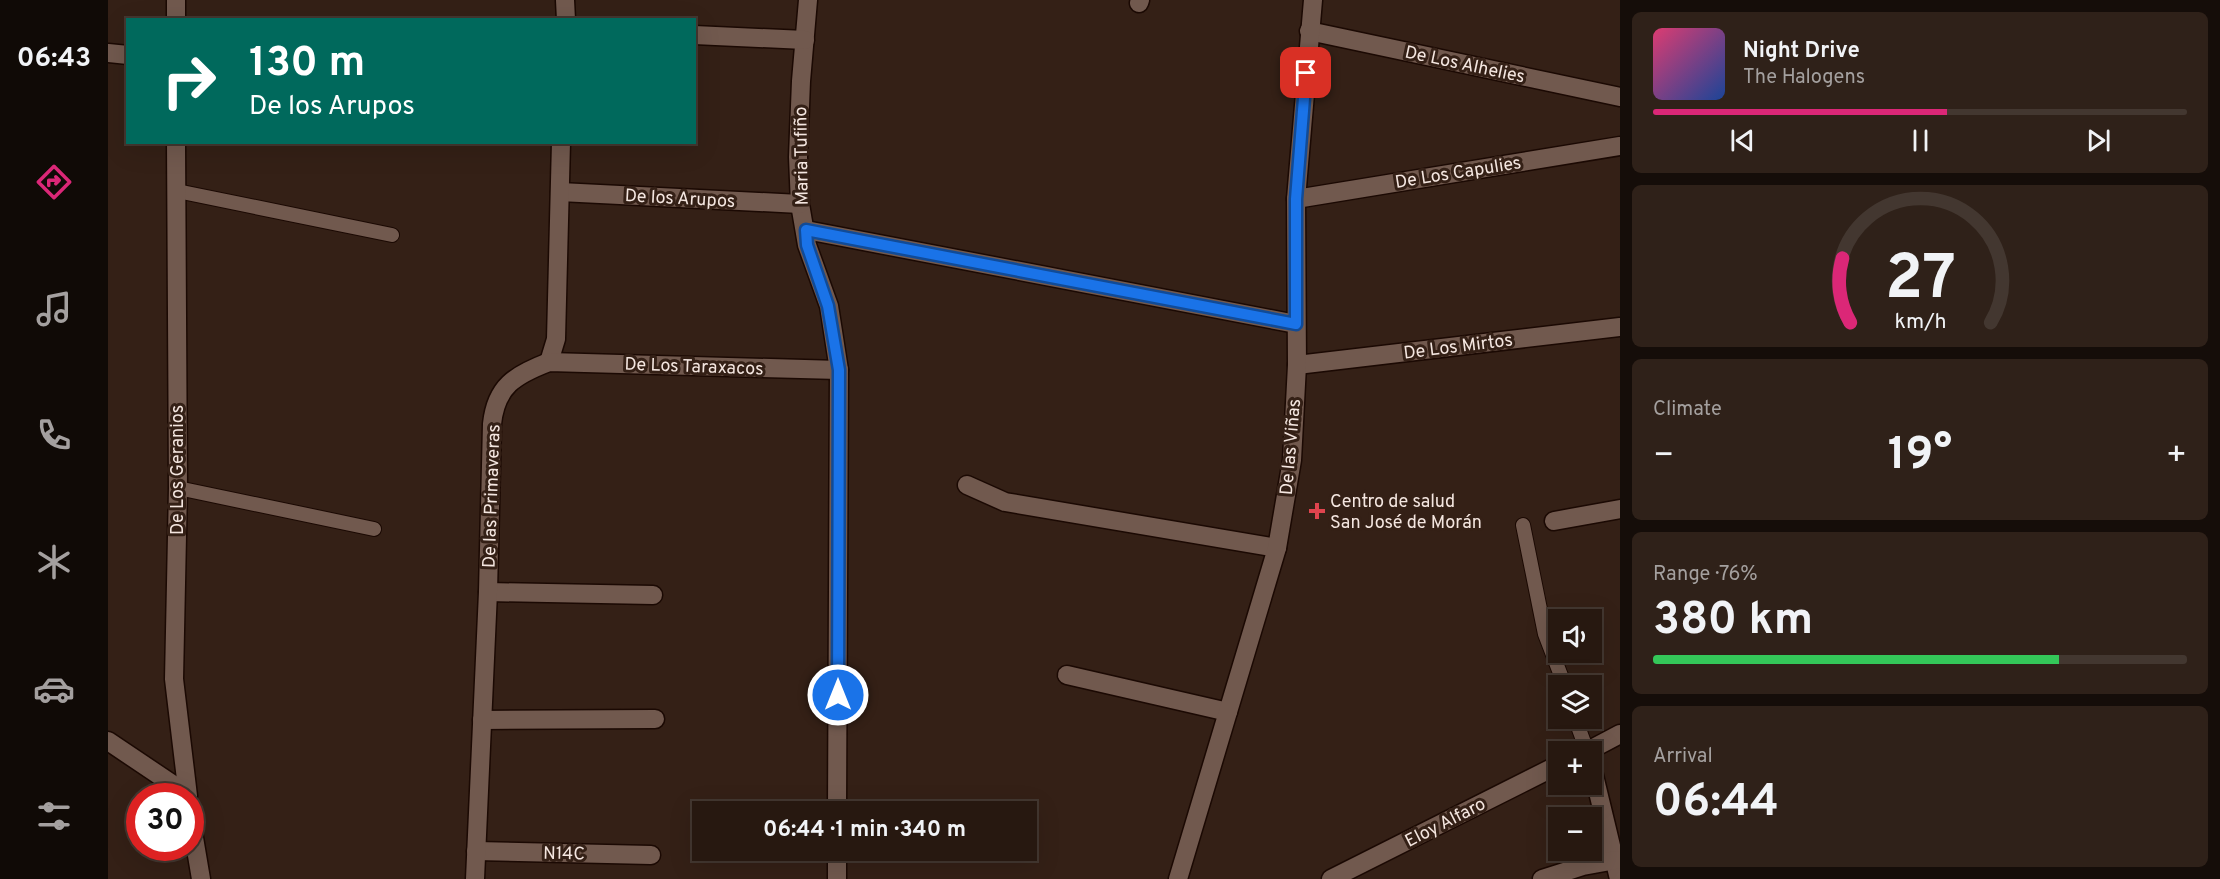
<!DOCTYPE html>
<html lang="en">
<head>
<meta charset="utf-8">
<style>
  :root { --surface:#271810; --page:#2f2119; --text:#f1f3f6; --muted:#a4a09f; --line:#433730; --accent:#db2777 }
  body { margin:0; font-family:Overpass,sans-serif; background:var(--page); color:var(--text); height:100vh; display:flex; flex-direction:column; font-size:22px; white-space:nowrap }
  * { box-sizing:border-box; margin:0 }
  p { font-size:20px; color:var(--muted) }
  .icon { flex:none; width:33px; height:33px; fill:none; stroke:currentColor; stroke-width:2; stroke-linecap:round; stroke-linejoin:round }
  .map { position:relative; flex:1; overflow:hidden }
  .sheet { display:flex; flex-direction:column; gap:12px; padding:12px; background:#150d09; width:600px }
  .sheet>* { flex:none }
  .guide { position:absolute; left:18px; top:18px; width:570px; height:126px; border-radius:0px; box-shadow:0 6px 24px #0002,0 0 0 2px var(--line); background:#00695c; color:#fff; overflow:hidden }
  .fabs { position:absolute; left:1440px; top:609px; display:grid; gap:12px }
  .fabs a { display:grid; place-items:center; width:54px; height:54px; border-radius:0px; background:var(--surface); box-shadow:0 6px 24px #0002,0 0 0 2px var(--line); font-size:30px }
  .speed { position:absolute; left:18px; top:783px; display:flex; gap:12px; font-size:30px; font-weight:700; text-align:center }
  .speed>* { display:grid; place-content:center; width:78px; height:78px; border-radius:50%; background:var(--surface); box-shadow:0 6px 24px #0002,0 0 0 2px var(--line); line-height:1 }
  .speed .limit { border:9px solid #d22; background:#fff; color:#111 }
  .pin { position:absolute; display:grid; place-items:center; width:51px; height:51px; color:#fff; margin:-26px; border-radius:12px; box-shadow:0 3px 9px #0006 }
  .me { position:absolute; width:66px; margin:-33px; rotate:0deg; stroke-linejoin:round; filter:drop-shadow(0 0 4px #0008) }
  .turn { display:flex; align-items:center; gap:21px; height:126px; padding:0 24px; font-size:27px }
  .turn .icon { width:78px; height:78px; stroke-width:2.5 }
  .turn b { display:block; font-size:42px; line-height:51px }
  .big { font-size:45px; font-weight:700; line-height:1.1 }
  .sheet .tile { flex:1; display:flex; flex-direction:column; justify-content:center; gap:9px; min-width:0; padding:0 21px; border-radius:9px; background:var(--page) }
  .sheet .dial { align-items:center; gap:0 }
  .dial svg { height:156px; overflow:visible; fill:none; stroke:var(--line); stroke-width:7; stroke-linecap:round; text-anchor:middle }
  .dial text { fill:var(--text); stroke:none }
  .song { display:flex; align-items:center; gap:18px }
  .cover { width:72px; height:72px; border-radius:9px; background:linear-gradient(135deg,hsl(340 70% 55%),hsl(220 70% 35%)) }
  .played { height:6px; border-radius:3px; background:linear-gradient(90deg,var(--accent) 55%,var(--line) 55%) }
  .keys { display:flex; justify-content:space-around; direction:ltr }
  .heat { display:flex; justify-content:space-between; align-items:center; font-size:33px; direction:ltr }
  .charge { height:9px; border-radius:4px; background:linear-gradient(90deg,#34c759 76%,var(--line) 0) }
  .trip { position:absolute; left:584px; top:801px; width:345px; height:60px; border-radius:0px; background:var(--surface); box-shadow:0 6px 24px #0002,0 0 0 2px var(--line); font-weight:700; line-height:60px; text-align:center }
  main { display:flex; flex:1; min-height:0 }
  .menu { display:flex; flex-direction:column; width:108px; justify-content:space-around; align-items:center; background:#100a06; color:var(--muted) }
  .menu .icon { width:42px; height:42px }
  .menu .on { color:var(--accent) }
  .menu b { font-size:27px; color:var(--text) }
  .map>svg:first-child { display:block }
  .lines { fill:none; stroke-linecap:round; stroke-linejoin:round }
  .service-casing { stroke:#1b0903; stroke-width:16 }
  .minor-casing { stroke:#1b0903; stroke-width:21 }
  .tertiary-casing { stroke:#1b0903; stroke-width:21 }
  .service { stroke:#71594e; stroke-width:14 }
  .minor { stroke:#71594e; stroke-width:18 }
  .tertiary { stroke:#71594e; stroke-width:18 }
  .route-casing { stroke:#114b97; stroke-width:15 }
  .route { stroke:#1a73e8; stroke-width:10 }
  .health-dot { fill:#e0444e; stroke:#342016; stroke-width:2 }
  .labels { text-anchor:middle; stroke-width:6; stroke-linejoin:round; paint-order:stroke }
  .street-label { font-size:18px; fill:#f4e6e0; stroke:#342016 }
  .poi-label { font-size:18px; fill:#f4e6e0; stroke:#342016; text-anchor:start }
</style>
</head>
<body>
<main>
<nav class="menu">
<b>06:43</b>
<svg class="icon on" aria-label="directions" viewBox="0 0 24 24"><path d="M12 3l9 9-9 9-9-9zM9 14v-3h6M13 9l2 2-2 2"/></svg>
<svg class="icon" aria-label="music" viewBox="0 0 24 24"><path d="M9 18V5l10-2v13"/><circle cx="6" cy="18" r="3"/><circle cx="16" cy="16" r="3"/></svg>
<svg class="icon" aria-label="phone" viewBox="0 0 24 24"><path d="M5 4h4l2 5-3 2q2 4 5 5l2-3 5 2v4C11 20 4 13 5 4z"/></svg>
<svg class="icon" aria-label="climate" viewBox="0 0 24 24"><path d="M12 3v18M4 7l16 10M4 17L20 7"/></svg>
<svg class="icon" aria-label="car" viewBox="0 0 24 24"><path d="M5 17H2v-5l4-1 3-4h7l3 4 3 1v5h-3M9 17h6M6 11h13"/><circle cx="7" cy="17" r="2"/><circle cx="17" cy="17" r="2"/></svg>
<svg class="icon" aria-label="filters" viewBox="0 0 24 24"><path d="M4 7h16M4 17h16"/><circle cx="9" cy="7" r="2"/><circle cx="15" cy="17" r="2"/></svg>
</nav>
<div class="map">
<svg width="1512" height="879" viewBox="0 0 1512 879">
  <rect width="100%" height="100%" fill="#342016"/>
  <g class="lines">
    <g class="service-casing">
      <g id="service">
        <path d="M 69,191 L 284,235"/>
        <path d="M 70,488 L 266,529"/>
        <path d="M 1415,525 L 1437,634 L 1457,686"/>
        <path d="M 1467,718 L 1479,751"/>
      </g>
    </g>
    <g class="minor-casing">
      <g id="minor">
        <path d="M 457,0 L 458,20"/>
        <path d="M 700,0 L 693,81 L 690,157 L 692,204 L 699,245 L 721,306 L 731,370 L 729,812"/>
        <path d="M 1031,3 L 1032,0"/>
        <path d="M 68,20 L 68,0"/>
        <path d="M 1201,31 L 1512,97"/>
        <path d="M 586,35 L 697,40"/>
        <path d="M 0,53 L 20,55"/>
        <path d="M 68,142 L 70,488 L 66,679 L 80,796"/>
        <path d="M 452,192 L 692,204"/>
        <path d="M 1188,199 L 1512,146"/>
        <path d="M 698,230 L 1188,324"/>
        <path d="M 441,362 L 448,339 L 453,142"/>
        <path d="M 1189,365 L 1512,327"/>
        <path d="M 859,485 L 897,502 L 1169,548"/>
        <path d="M 1446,521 L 1512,509"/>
        <path d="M 380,592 L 545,595"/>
        <path d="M 959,675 L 1120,712"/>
        <path d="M 374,720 L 547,719"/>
        <path d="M 0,741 L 79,794"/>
        <path d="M 1484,767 L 1511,879"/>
        <path d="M 82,814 L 93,879"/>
        <path d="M 368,851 L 543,855"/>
        <path d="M 367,879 L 380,592 L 384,424 C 388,386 407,375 441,362 L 731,370"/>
        <path d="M 729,879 L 729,850"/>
        <path d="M 1434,879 L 1475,866 L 1508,860"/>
      </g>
    </g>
    <g class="tertiary-casing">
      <g id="tertiary">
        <path d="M 1478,752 L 1512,734"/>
        <path d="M 1070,879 L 1169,548 L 1184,460 L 1189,365 L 1188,199 L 1205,0"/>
        <path d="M 1223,879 L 1450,765"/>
      </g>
    </g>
    <use href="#service" class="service"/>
    <use href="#minor" class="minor"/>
    <use href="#tertiary" class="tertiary"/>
  </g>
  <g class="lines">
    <g class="route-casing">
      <path id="route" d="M 730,695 L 731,370 L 720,306 L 699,245 L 698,230 L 1188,324 L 1188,199 L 1198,73"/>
    </g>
    <use href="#route" class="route"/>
  </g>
  <path class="health-dot" d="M1206 502h6v6h6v6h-6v6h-6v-6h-6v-6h6z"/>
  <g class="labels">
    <g class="street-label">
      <text transform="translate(1357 64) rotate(12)" y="6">De Los Alhelies</text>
      <text transform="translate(693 156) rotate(-91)" y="6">Maria Tufiño</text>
      <text transform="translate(1350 172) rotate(-9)" y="6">De Los Capulies</text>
      <text transform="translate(572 198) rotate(3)" y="6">De los Arupos</text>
      <text transform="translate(1350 346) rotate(-7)" y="6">De Los Mirtos</text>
      <text transform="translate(586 366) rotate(2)" y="6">De Los Taraxacos</text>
      <text transform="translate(1182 447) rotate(-85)" y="6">De las Viñas</text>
      <text transform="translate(69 470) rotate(-90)" y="6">De Los Geranios</text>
      <text transform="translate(383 496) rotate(-88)" y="6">De las Primaveras</text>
      <text transform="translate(1337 822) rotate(-27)" y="6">Eloy Alfaro</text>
      <text transform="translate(456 853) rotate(1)" y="6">N14C</text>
    </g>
    <g class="poi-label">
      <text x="1222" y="507">Centro de salud<tspan x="1222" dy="21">San José de Morán</tspan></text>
    </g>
  </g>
</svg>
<div class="fabs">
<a><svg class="icon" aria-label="sound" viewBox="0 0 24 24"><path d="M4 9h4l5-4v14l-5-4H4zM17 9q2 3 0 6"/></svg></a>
<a><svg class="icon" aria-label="layers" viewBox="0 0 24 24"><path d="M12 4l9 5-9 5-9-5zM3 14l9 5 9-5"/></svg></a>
<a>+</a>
<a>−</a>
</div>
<div class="speed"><div class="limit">30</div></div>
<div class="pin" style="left:1198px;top:73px;background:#d93025"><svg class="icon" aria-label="arrive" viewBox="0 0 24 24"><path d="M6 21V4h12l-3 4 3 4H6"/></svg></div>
<svg class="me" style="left:730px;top:695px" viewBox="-20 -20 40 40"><circle r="17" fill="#1a73e8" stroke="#fff" stroke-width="3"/><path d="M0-11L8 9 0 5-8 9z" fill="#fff"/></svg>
<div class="trip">06:44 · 1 min · 340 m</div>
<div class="guide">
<div class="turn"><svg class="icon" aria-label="right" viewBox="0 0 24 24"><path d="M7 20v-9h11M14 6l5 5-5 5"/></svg><div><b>130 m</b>De los Arupos</div></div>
</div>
</div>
<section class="sheet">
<div class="tile">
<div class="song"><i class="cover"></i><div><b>Night Drive</b><p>The Halogens</p></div></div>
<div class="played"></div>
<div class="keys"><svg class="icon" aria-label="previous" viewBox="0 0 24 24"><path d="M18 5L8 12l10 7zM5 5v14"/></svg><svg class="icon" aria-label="pause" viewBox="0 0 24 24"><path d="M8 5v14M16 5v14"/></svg><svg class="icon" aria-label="next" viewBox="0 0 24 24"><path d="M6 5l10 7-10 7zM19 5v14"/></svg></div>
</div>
<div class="tile dial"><svg viewBox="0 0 100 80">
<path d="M14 69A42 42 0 1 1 86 69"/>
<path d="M14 69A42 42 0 0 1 10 36" stroke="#db2777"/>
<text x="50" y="56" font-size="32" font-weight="700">27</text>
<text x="50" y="72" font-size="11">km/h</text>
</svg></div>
<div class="tile"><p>Climate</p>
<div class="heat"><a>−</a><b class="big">19°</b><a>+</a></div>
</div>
<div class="tile"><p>Range · 76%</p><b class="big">380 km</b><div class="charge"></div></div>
<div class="tile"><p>Arrival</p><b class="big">06:44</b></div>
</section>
</main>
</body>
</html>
